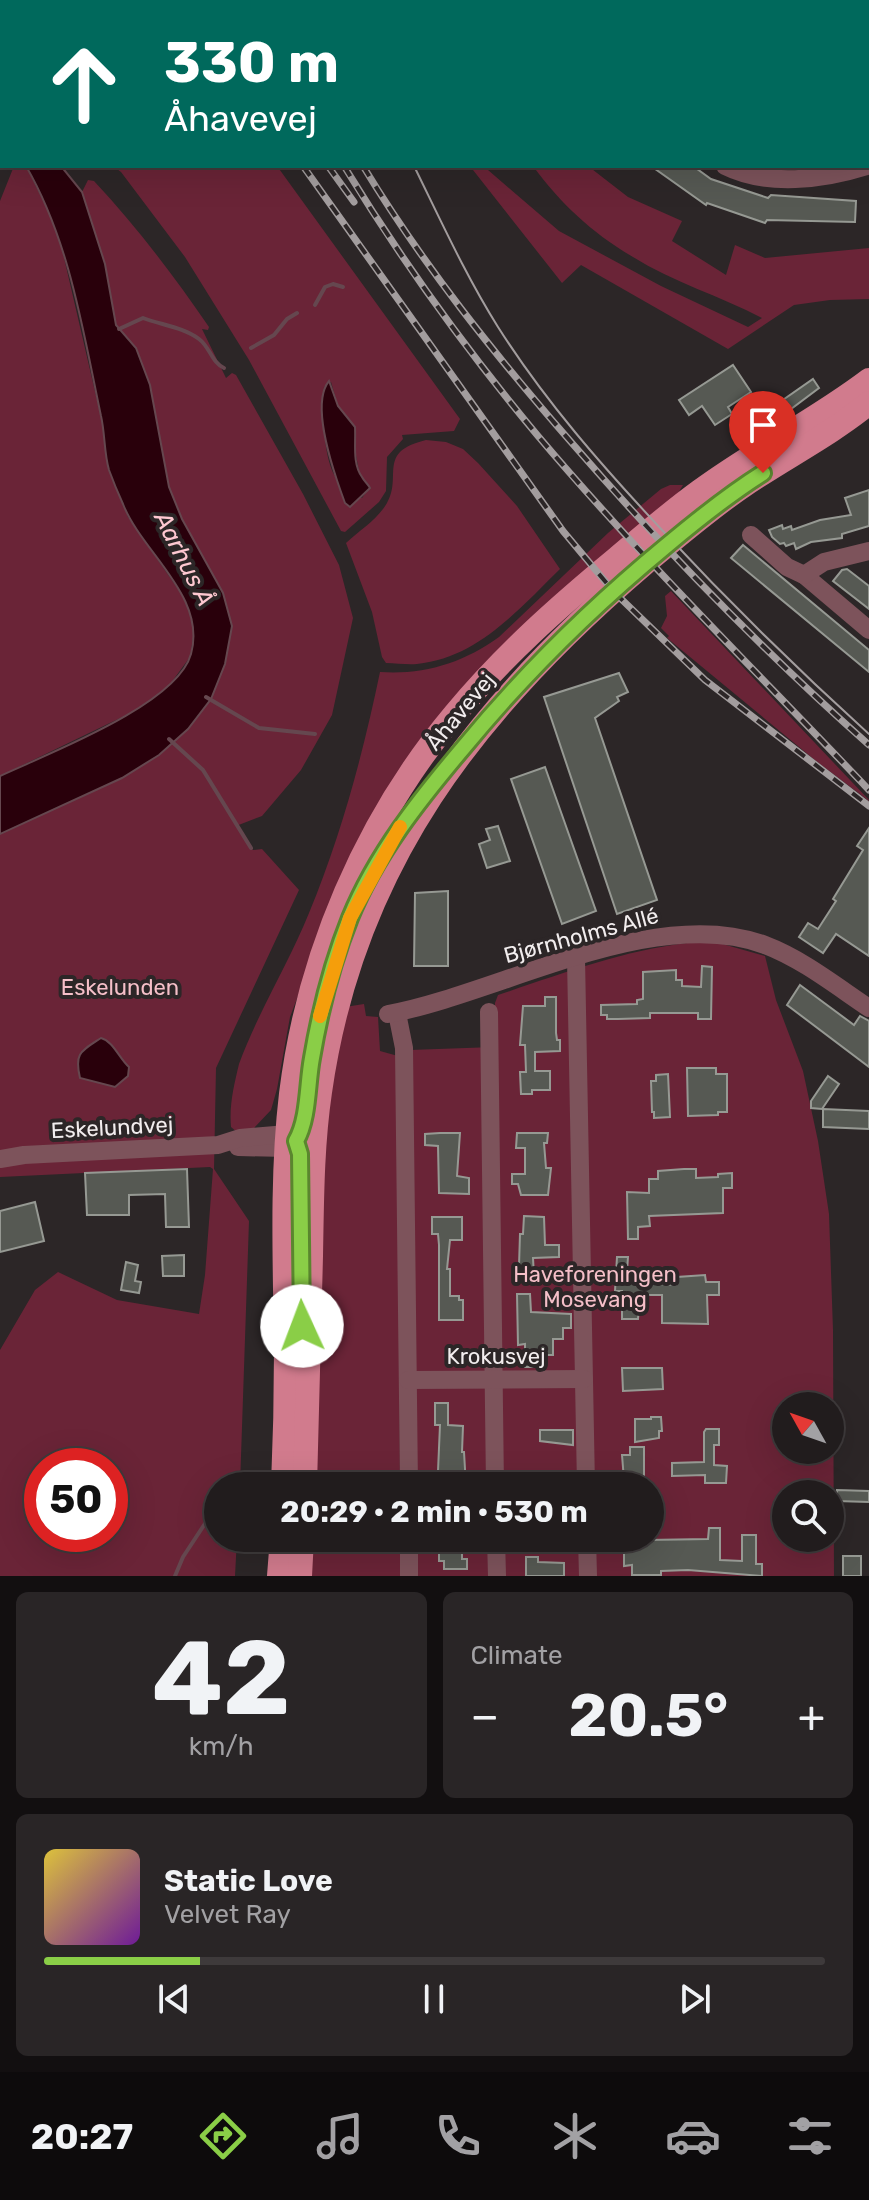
<!DOCTYPE html>
<html lang="en">
<head>
<meta charset="utf-8">
<style>
  :root { --surface:#211c1d; --page:#292526; --text:#f1f3f6; --muted:#a2a1a4; --line:#3e3a3b; --accent:#8ace47 }
  body { margin:0; font-family:Rubik,sans-serif; background:var(--page); color:var(--text); height:100vh; display:flex; flex-direction:column; font-size:30px; white-space:nowrap }
  * { box-sizing:border-box; margin:0 }
  p { font-size:26px; color:var(--muted) }
  .icon { flex:none; width:44px; height:44px; fill:none; stroke:currentColor; stroke-width:2; stroke-linecap:round; stroke-linejoin:round }
  .map { position:relative; height:1576px; overflow:hidden }
  .sheet { display:flex; flex-direction:column; gap:16px; padding:16px; background:#120f10; flex:1 }
  .sheet>* { flex:none }
  .top-card { position:absolute; left:0px; top:0px; width:870px; height:168px; box-shadow:0 8px 32px #0002,0 0 0 2px var(--line); background:#00695c; color:#fff; overflow:hidden }
  .needle { width:52px; rotate:310deg }
  .buttons { position:absolute; left:772px; top:1392px; display:grid; gap:16px }
  .buttons a { display:grid; place-items:center; width:72px; height:72px; border-radius:50%; background:var(--surface); box-shadow:0 8px 32px #0002,0 0 0 2px var(--line); font-size:40px }
  .speed { position:absolute; left:24px; top:1448px; display:flex; gap:16px; font-size:40px; font-weight:700; text-align:center }
  .speed>* { display:grid; place-content:center; width:104px; height:104px; border-radius:50%; background:var(--surface); box-shadow:0 8px 32px #0002,0 0 0 2px var(--line); line-height:1 }
  .speed .limit { border:12px solid #d22; background:#fff; color:#111 }
  .pin { position:absolute; display:grid; place-items:center; width:68px; height:68px; color:#fff; margin:-82px -34px; border-radius:50% 50% 50% 0; rotate:-45deg; box-shadow:0 0 8px #0007 }
  .pin .icon { rotate:45deg }
  .me { position:absolute; width:88px; margin:-44px; rotate:358deg; stroke-linejoin:round; filter:drop-shadow(0 0 6px #0008) }
  .turn { display:flex; align-items:center; gap:28px; height:168px; padding:0 32px; font-size:36px }
  .turn .icon { width:104px; height:104px; stroke-width:2.5 }
  .turn b { display:block; font-size:56px; line-height:68px }
  .big { font-size:60px; font-weight:700; line-height:1.1 }
  .sheet .widget { flex:1; display:flex; flex-direction:column; justify-content:center; gap:12px; min-width:0; padding:0 28px; border-radius:12px; background:var(--page) }
  .sheet .dial { align-items:center; gap:0 }
  .dial b { font-size:104px; line-height:1 }
  .song { display:flex; align-items:center; gap:24px }
  .cover { width:96px; height:96px; border-radius:12px; background:linear-gradient(135deg,hsl(50 70% 55%),hsl(280 70% 35%)) }
  .played { height:8px; border-radius:4px; background:linear-gradient(90deg,var(--accent) 20%,var(--line) 20%) }
  .keys { display:flex; justify-content:space-around; direction:ltr }
  .heat { display:flex; justify-content:space-between; align-items:center; font-size:44px; direction:ltr }
  .sheet .tiles { flex:1; display:grid; gap:16px; grid-template-columns:1fr 1fr }
  .widget:last-child { grid-column:span 2 }
  .trip { position:absolute; left:204px; top:1472px; width:460px; height:80px; border-radius:40px; background:var(--surface); box-shadow:0 8px 32px #0002,0 0 0 2px var(--line); font-weight:700; line-height:80px; text-align:center }
  .tabs { display:flex; height:128px; justify-content:space-around; align-items:center; background:#0d0b0c; color:var(--muted) }
  .tabs .icon { width:56px; height:56px }
  .tabs .selected { color:var(--accent) }
  .tabs b { font-size:36px; color:var(--text) }
  .map>svg:first-child { display:block }
  .green { fill:#6a2437; fill-rule:evenodd }
  .water { fill:#29000b; stroke:#65474f; stroke-width:2 }
  .lines { fill:none; stroke-linecap:round; stroke-linejoin:round }
  .stream { stroke:#65474f; stroke-width:4 }
  .building { fill:#565953; stroke:#969993; stroke-width:2 }
  .minor { stroke:#7d535b; stroke-width:18 }
  .major { stroke:#d17b8d; stroke-width:24 }
  .tram { stroke:#a39d9e; stroke-width:2 }
  .rail-casing { stroke:#a39d9e; stroke-width:7 }
  .rail { stroke:#2c2627; stroke-width:4; stroke-dasharray:12; stroke-linecap:butt }
  .route-casing { stroke:#5a862e; stroke-width:20 }
  .route { stroke:#8ace47; stroke-width:14 }
  .slow { stroke:#f59e0b; stroke-width:14 }
  .labels { text-anchor:middle; stroke-width:8; stroke-linejoin:round; paint-order:stroke }
  .street-label { font-size:22px; fill:#f2edee; stroke:#2c2627 }
  .park-label { font-size:22px; fill:#f5bfc8; stroke:#2c2627 }
  .water-label { font-size:24px; font-style:italic; fill:#fec8d1; stroke:#2c2627 }
</style>
</head>
<body>
<div class="map">
<svg width="869" height="1576" viewBox="0 0 869 1576">
  <rect width="100%" height="100%" fill="#2c2627"/>
  <g class="green">
    <path d="M 14,166 L 26,166 L 52,219 L 62,249 L 103,426 L 109,469 L 128,517 L 187,602 L 194,632 L 190,657 L 168,687 L 141,708 L 0,776 L 0,201 Z"/>
    <path d="M 113,166 L 277,166 L 460,419 L 454,431 L 402,435 L 403,439 L 387,457 L 386,491 L 379,502 L 345,532 L 341,531 L 249,360 L 185,257 L 121,172 ZM 331,382 L 338,406 L 355,427 L 354,445 L 359,471 L 367,491 L 362,498 C 354,493 342,487 337,479 C 323,461 322,409 324,387 Z"/>
    <path d="M 533,166 L 588,166 L 628,197 L 682,221 L 672,241 L 726,275 L 735,245 L 765,258 L 869,248 L 869,299 L 830,300 L 794,305 L 728,349 L 581,265 L 562,283 L 473,170 L 488,170 L 559,231 L 661,286 L 748,327 L 762,318 C 720,296 673,282 633,257 C 592,233 561,204 533,166 Z"/>
    <path d="M 88,180 L 94,181 C 137,227 174,276 209,327 L 208,330 L 202,329 L 226,378 L 232,373 L 236,375 L 303,494 L 339,565 L 353,618 L 332,715 L 301,770 L 262,816 L 236,826 L 253,850 L 262,849 L 299,890 L 216,1068 L 214,1169 L 249,1221 L 240,1486 L 218,1486 L 218,1538 L 237,1538 L 235,1576 L 0,1576 L 0,1350 L 35,1290 L 58,1272 L 117,1300 L 199,1314 L 205,1275 L 213,1169 L 210,1167 L 0,1177 L 0,834 L 122,778 L 211,699 L 182,519 L 169,487 L 150,385 L 136,348 L 116,325 L 105,264 L 82,192 ZM 42,1466 L 110,1466 L 110,1534 L 42,1534 Z"/>
    <path d="M 426,440 L 446,442 L 463,449 L 478,463 L 517,506 L 560,569 C 519,609 478,658 417,664 C 407,665 396,663 386,663 L 382,657 L 372,612 L 346,543 C 360,530 378,519 387,503 C 403,476 376,452 426,440 Z"/>
    <path d="M 670,485 L 683,485 L 677,495 L 519,632 L 342,881 L 290,1017 L 277,1089 L 271,1110 L 254,1128 L 238,1133 L 231,1127 C 229,1105 234,1085 239,1064 C 258,1012 288,965 309,913 C 341,836 363,754 380,672 C 424,675 463,663 499,637 L 608,533 L 661,489 Z"/>
    <path d="M 671,591 L 869,800 L 869,801 L 816,761 L 667,638 L 669,636 L 661,628 L 667,616 L 665,596 Z"/>
    <path d="M 687,943 L 719,943 L 765,956 L 776,1000 L 803,1071 L 818,1141 L 829,1214 L 833,1330 L 834,1576 L 415,1576 L 415,1538 L 650,1538 L 650,1486 L 415,1486 L 410,1050 L 494,1047 L 495,1003 L 498,995 C 561,974 621,951 687,943 ZM 786,1406 L 830,1406 L 830,1450 L 786,1450 ZM 786,1494 L 830,1494 L 830,1538 L 786,1538 Z"/>
    <path d="M 364,1004 L 366,1016 L 378,1017 L 380,1051 L 398,1056 L 400,1486 L 312,1486 L 321,1184 L 328,1103 L 345,1007 Z"/>
    <path d="M 310,1538 L 400,1538 L 401,1576 L 309,1576 Z"/>
  </g>
  <g class="water">
    <path d="M 26,166 L 61,166 L 82,192 L 105,264 L 116,325 L 136,348 L 150,385 L 169,487 L 182,519 L 223,593 L 232,626 L 225,664 L 211,699 L 188,729 L 159,755 L 122,778 L 0,834 L 0,776 C 47,754 177,705 191,654 C 207,596 142,553 123,504 C 118,493 113,481 109,470 C 104,453 105,433 101,416 C 83,331 70,242 26,166 Z"/>
    <path d="M 329,381 L 338,406 L 355,427 C 356,443 352,463 362,477 C 364,481 368,484 370,488 L 350,507 L 345,503 C 335,476 309,405 329,381 Z"/>
    <path d="M 101,1038 C 113,1041 119,1058 129,1067 L 128,1076 L 115,1087 L 80,1078 C 74,1053 81,1051 101,1038 Z"/>
  </g>
  <g class="lines">
    <g class="stream">
      <path d="M 315,305 L 325,287 L 333,284 L 343,287"/>
      <path d="M 119,329 L 143,318 C 161,325 183,327 199,339 C 210,347 212,363 224,368"/>
      <path d="M 251,348 L 274,335 L 287,319 L 297,313"/>
      <path d="M 206,697 L 259,728 L 315,734"/>
      <path d="M 169,739 L 203,770 L 251,848"/>
      <path d="M 175,1576 L 183,1557 L 208,1519"/>
    </g>
  </g>
  <g class="building">
    <path d="M 651,166 L 693,166 L 711,179 L 768,198 L 771,195 L 856,201 L 855,222 L 767,220 L 765,223 L 707,203 L 706,205 Z"/>
    <path d="M 733,365 L 751,392 L 728,407 L 732,414 L 715,425 L 702,406 L 689,415 L 679,400 Z"/>
    <path d="M 813,379 L 819,388 L 787,412 L 780,402 Z"/>
    <path d="M 869,490 L 869,526 L 842,534 L 842,538 L 811,542 L 796,549 L 794,543 L 786,546 L 784,543 L 780,544 L 772,537 L 769,530 L 782,525 L 783,529 L 791,526 L 792,530 L 820,520 L 851,515 L 845,498 Z"/>
    <path d="M 743,545 L 869,650 L 869,672 L 731,558 Z"/>
    <path d="M 847,569 L 869,586 L 869,609 L 833,581 L 842,570 Z"/>
    <path d="M 619,673 L 628,692 L 617,697 L 619,701 L 595,718 L 657,900 L 617,914 L 544,697 Z"/>
    <path d="M 545,767 L 596,911 L 562,924 L 511,779 Z"/>
    <path d="M 498,826 L 510,861 L 487,868 L 479,844 L 490,840 L 486,829 Z"/>
    <path d="M 869,828 L 869,956 L 836,934 L 823,953 L 799,937 L 808,923 L 818,929 L 836,901 L 833,899 L 863,850 L 857,846 Z"/>
    <path d="M 448,891 L 448,966 L 414,966 L 415,893 Z"/>
    <path d="M 702,966 L 712,967 L 711,1019 L 698,1019 L 698,1013 L 650,1013 L 650,1018 L 618,1019 L 607,1019 L 607,1015 L 601,1015 L 601,1005 L 637,1004 L 637,1000 L 643,999 L 643,972 L 676,970 L 676,980 L 682,980 L 682,986 L 701,987 Z"/>
    <path d="M 800,985 L 854,1025 L 860,1016 L 869,1021 L 869,1067 L 787,1005 Z"/>
    <path d="M 545,997 L 556,997 L 556,1033 L 557,1040 L 560,1040 L 560,1051 L 535,1052 L 535,1071 L 550,1071 L 550,1090 L 532,1090 L 532,1094 L 521,1094 L 520,1072 L 526,1072 L 525,1045 L 520,1045 L 523,1006 L 545,1006 Z"/>
    <path d="M 687,1068 L 716,1068 L 716,1074 L 727,1074 L 727,1112 L 718,1112 L 718,1115 L 688,1116 Z"/>
    <path d="M 668,1074 L 670,1117 L 654,1118 L 654,1112 L 652,1112 L 651,1081 L 656,1081 L 656,1075 Z"/>
    <path d="M 828,1076 L 839,1084 L 822,1109 L 811,1108 L 811,1101 Z"/>
    <path d="M 823,1109 L 869,1111 L 869,1129 L 823,1127 Z"/>
    <path d="M 440,1133 L 460,1133 L 457,1176 L 469,1178 L 469,1194 L 439,1193 L 438,1146 L 425,1145 L 425,1134 Z"/>
    <path d="M 517,1133 L 548,1133 L 547,1143 L 544,1143 L 546,1168 L 551,1168 L 548,1195 L 521,1195 L 518,1184 L 512,1184 L 512,1174 L 525,1174 L 525,1148 L 516,1148 Z"/>
    <path d="M 187,1169 L 189,1227 L 166,1227 L 165,1194 L 129,1195 L 129,1215 L 87,1215 L 85,1173 Z"/>
    <path d="M 684,1169 L 696,1169 L 696,1178 L 718,1177 L 718,1174 L 732,1173 L 732,1188 L 723,1188 L 723,1213 L 649,1216 L 650,1226 L 638,1227 L 638,1239 L 628,1239 L 627,1192 L 649,1193 L 649,1179 L 658,1179 L 658,1171 Z"/>
    <path d="M 35,1202 L 44,1241 L 0,1252 L 0,1211 Z"/>
    <path d="M 524,1216 L 544,1217 L 545,1245 L 559,1245 L 559,1257 L 533,1258 L 534,1276 L 522,1276 L 521,1266 L 519,1266 L 520,1234 L 523,1234 Z"/>
    <path d="M 432,1217 L 462,1217 L 462,1240 L 450,1240 L 447,1269 L 450,1269 L 450,1296 L 459,1296 L 459,1300 L 463,1300 L 463,1320 L 439,1320 L 439,1245 L 438,1234 L 432,1234 Z"/>
    <path d="M 184,1255 L 184,1276 L 163,1276 L 162,1256 Z"/>
    <path d="M 617,1257 L 628,1257 L 627,1271 L 640,1272 L 639,1283 L 676,1285 L 677,1277 L 705,1275 L 706,1282 L 719,1282 L 719,1295 L 707,1295 L 708,1324 L 662,1323 L 662,1295 L 640,1295 L 638,1319 L 622,1319 L 622,1291 L 615,1291 Z"/>
    <path d="M 126,1262 L 138,1265 L 135,1281 L 141,1282 L 139,1293 L 121,1290 Z"/>
    <path d="M 517,1294 L 530,1294 L 531,1312 L 571,1314 L 571,1328 L 563,1328 L 563,1339 L 553,1339 L 553,1355 L 537,1355 L 537,1367 L 525,1367 L 525,1344 L 518,1345 Z"/>
    <path d="M 622,1368 L 662,1368 L 663,1389 L 623,1391 Z"/>
    <path d="M 435,1403 L 448,1403 L 448,1425 L 463,1426 L 462,1452 L 464,1452 L 466,1486 L 441,1486 L 440,1471 L 438,1471 L 440,1425 L 435,1425 Z"/>
    <path d="M 651,1417 L 661,1417 L 662,1431 L 659,1431 L 659,1438 L 635,1442 L 635,1419 L 651,1419 Z"/>
    <path d="M 706,1429 L 719,1429 L 719,1445 L 714,1445 L 714,1465 L 727,1466 L 726,1483 L 705,1483 L 705,1475 L 672,1476 L 672,1463 L 704,1462 L 704,1432 Z"/>
    <path d="M 540,1430 L 573,1430 L 573,1445 L 540,1441 Z"/>
    <path d="M 630,1447 L 644,1447 L 644,1486 L 628,1485 L 628,1480 L 624,1480 L 622,1455 L 630,1455 Z"/>
    <path d="M 837,1490 L 869,1491 L 869,1502 L 837,1501 Z"/>
    <path d="M 709,1528 L 720,1528 L 720,1560 L 742,1561 L 742,1535 L 756,1535 L 756,1564 L 762,1564 L 762,1576 L 688,1570 L 661,1571 L 661,1575 L 632,1575 L 632,1565 L 624,1566 L 624,1547 L 644,1547 L 647,1545 L 647,1540 L 708,1539 Z"/>
    <path d="M 439,1550 L 462,1550 L 462,1559 L 467,1559 L 467,1569 L 444,1569 L 444,1561 L 439,1561 Z"/>
    <rect x="843" y="1556" width="18" height="20"/>
    <path d="M 526,1557 L 538,1557 L 538,1562 L 564,1563 L 564,1576 L 526,1576 Z"/>
  </g>
  <g class="lines">
    <g class="minor">
      <path d="M 746,2 L 748,0"/>
      <path d="M 725,166 C 767,187 823,180 867,166"/>
      <path d="M 751,535 L 787,567 L 804,575 L 869,630"/>
      <path d="M 804,575 L 824,562 L 869,551"/>
      <path d="M 576,958 L 586,1486"/>
      <path d="M 489,1012 L 495,1486"/>
      <path d="M 397,1013 L 404,1048 L 409,1486"/>
      <path d="M 388,1014 C 498,994 655,903 765,945 C 802,959 836,986 869,1008"/>
      <path d="M 238,1147 L 286,1148"/>
      <path d="M 0,1159 L 24,1155 L 218,1145 L 240,1138 L 287,1134"/>
      <path d="M 408,1380 L 584,1379"/>
      <path d="M 409,1538 L 409,1576"/>
      <path d="M 496,1538 L 497,1576"/>
      <path d="M 587,1538 L 588,1576"/>
    </g>
    <g class="major">
      <path d="M 283,1486 C 285,1441 286,1396 286,1351 C 285,1265 281,1179 291,1094 C 308,956 366,820 455,714 C 503,656 558,607 616,559 C 643,536 671,512 700,491 C 754,451 815,421 869,380"/>
      <path d="M 305,1486 C 307,1409 309,1333 311,1256 C 312,1202 312,1146 320,1092 C 352,865 475,708 645,563 C 677,537 709,509 743,486 C 784,458 830,435 869,403"/>
      <path d="M 279,1576 L 282,1538"/>
      <path d="M 300,1576 L 302,1538"/>
    </g>
    <g class="tram">
      <path d="M 313,0 L 314,2"/>
      <path d="M 414,166 C 441,221 466,276 498,327 C 545,401 602,466 662,530 C 728,601 797,669 869,734"/>
    </g>
    <g class="rail-casing">
      <g id="rail">
        <path d="M 195,0 L 196,2"/>
        <path d="M 220,0 L 221,2"/>
        <path d="M 261,0 L 261,2"/>
        <path d="M 279,0 L 280,2"/>
        <path d="M 18,2 L 19,0"/>
        <path d="M 0,77 L 2,69"/>
        <path d="M 303,166 L 563,531 L 614,592 L 705,680 L 869,806"/>
        <path d="M 328,166 L 354,202"/>
        <path d="M 344,166 C 402,261 467,351 538,436 C 642,559 758,673 869,790"/>
        <path d="M 363,166 C 423,265 495,355 571,442 C 664,549 763,651 869,745"/>
      </g>
    </g>
    <use href="#rail" class="rail"/>
  </g>
  <g class="lines">
    <g class="route-casing">
      <path id="route" d="M 302,1326 L 300,1154 L 296,1141 C 309,1118 307,1084 312,1058 C 320,1011 332,963 350,918 C 376,854 420,799 464,747 C 525,673 592,607 666,546 C 697,520 728,495 763,473"/>
    </g>
    <use href="#route" class="route"/>
    <path class="slow" d="M 320,1016 L 350,918 L 400,827"/>
  </g>
  <g class="labels">
    <g class="street-label">
      <text transform="translate(460 711) rotate(-50)" y="8">Åhavevej</text>
      <text transform="translate(581 935) rotate(-15)" y="8">Bjørnholms Allé</text>
      <text transform="translate(112 1127) rotate(-3)" y="8">Eskelundvej</text>
      <text x="496" y="1364">Krokusvej</text>
    </g>
    <g class="park-label">
      <text x="120" y="995">Eskelunden</text>
      <text x="595" y="1282">Haveforeningen<tspan x="595" dy="25">Mosevang</tspan></text>
    </g>
    <g class="water-label">
      <text transform="translate(184 559) rotate(63)" y="8">Aarhus Å</text>
    </g>
  </g>
</svg>
<div class="buttons">
<a><svg class="needle" viewBox="-14 -14 28 28"><path d="M0-13l5 13h-10z" fill="#e53935"/><path d="M0 13l5-13h-10z" fill="#a2a1a4"/></svg></a>
<a><svg class="icon" aria-label="search" viewBox="0 0 24 24"><circle cx="10" cy="10" r="6"/><path d="M15 15l6 6"/></svg></a>
</div>
<div class="speed"><div class="limit">50</div></div>
<div class="pin" style="left:763px;top:473px;background:#d93025"><svg class="icon" aria-label="arrive" viewBox="0 0 24 24"><path d="M6 21V4h12l-3 4 3 4H6"/></svg></div>
<svg class="me" style="left:302px;top:1326px" viewBox="-20 -20 40 40"><circle r="19" fill="#fff"/><path d="M0-13L10 11 0 6-10 11z" fill="#8ace47"/></svg>
<div class="trip">20:29 · 2 min · 530 m</div>
<div class="top-card">
<div class="turn"><svg class="icon" aria-label="ahead" viewBox="0 0 24 24"><path d="M12 20V5M6 11l6-6 6 6"/></svg><div><b>330 m</b>Åhavevej</div></div>
</div>
</div>
<section class="sheet">
<div class="tiles">
<div class="widget dial"><b>42</b><p>km/h</p></div>
<div class="widget"><p>Climate</p>
<div class="heat"><a>−</a><b class="big">20.5°</b><a>+</a></div>
</div>
<div class="widget">
<div class="song"><i class="cover"></i><div><b>Static Love</b><p>Velvet Ray</p></div></div>
<div class="played"></div>
<div class="keys"><svg class="icon" aria-label="previous" viewBox="0 0 24 24"><path d="M18 5L8 12l10 7zM5 5v14"/></svg><svg class="icon" aria-label="pause" viewBox="0 0 24 24"><path d="M8 5v14M16 5v14"/></svg><svg class="icon" aria-label="next" viewBox="0 0 24 24"><path d="M6 5l10 7-10 7zM19 5v14"/></svg></div>
</div>
</div>
</section>
<nav class="tabs">
<b>20:27</b>
<svg class="icon selected" aria-label="directions" viewBox="0 0 24 24"><path d="M12 3l9 9-9 9-9-9zM9 14v-3h6M13 9l2 2-2 2"/></svg>
<svg class="icon" aria-label="music" viewBox="0 0 24 24"><path d="M9 18V5l10-2v13"/><circle cx="6" cy="18" r="3"/><circle cx="16" cy="16" r="3"/></svg>
<svg class="icon" aria-label="phone" viewBox="0 0 24 24"><path d="M5 4h4l2 5-3 2q2 4 5 5l2-3 5 2v4C11 20 4 13 5 4z"/></svg>
<svg class="icon" aria-label="climate" viewBox="0 0 24 24"><path d="M12 3v18M4 7l16 10M4 17L20 7"/></svg>
<svg class="icon" aria-label="car" viewBox="0 0 24 24"><path d="M5 17H2v-5l4-1 3-4h7l3 4 3 1v5h-3M9 17h6M6 11h13"/><circle cx="7" cy="17" r="2"/><circle cx="17" cy="17" r="2"/></svg>
<svg class="icon" aria-label="filters" viewBox="0 0 24 24"><path d="M4 7h16M4 17h16"/><circle cx="9" cy="7" r="2"/><circle cx="15" cy="17" r="2"/></svg>
</nav>
</body>
</html>
